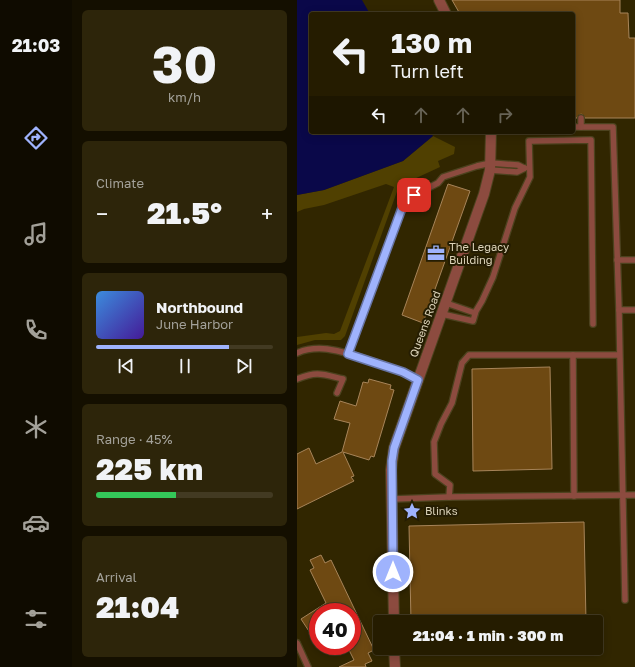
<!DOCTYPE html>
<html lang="en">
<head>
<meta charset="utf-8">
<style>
  :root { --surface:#251c00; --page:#2d250a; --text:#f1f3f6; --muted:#a3a199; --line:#423a22; --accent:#9fb3fd }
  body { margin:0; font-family:"Golos Text",sans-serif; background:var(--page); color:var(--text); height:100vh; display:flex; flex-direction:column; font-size:15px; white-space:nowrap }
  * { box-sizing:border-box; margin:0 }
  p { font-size:13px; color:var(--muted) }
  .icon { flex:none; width:22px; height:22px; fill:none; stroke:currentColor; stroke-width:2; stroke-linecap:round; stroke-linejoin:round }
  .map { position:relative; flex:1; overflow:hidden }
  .details { display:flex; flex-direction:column; gap:10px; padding:10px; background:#140f00; width:225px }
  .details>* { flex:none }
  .hud { position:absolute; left:12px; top:12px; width:266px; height:122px; border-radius:4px; box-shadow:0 2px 10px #0003,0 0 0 1px var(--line); background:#251c00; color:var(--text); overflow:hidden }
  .speed { position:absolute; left:12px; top:603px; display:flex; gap:8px; font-size:20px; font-weight:700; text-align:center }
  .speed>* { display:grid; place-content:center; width:52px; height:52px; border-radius:50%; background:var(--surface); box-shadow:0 2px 10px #0003,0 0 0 1px var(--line); line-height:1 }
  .speed .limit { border:6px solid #d22; background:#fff; color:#111 }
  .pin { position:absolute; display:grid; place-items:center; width:34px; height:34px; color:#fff; margin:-17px; border-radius:8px; box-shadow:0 2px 6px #0006 }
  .me { position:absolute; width:44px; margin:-22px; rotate:0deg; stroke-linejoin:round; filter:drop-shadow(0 0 3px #0008) }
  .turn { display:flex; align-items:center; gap:14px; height:84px; padding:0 16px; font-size:18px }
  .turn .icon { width:52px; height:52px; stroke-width:2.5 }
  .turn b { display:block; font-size:28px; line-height:34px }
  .lanes { display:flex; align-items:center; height:38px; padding:0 16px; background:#0003; justify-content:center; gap:20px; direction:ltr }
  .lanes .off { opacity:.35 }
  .big { font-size:30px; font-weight:800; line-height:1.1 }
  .details .tile { flex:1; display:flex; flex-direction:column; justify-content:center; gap:6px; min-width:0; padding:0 14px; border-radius:6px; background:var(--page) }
  .details .dial { align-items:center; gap:0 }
  .dial b { font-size:52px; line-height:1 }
  .song { display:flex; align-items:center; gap:12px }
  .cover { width:48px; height:48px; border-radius:6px; background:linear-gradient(135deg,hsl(210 70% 55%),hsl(260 70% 35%)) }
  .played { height:4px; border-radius:2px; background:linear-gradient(90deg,var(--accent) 75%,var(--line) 75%) }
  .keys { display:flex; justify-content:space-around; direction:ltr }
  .heat { display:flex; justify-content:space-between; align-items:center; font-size:22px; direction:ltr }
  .charge { height:6px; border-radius:3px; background:linear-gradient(90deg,#34c759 45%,var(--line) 0) }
  .trip { position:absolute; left:76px; top:615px; width:230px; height:40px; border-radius:4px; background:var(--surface); box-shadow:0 2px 10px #0003,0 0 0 1px var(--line); font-weight:800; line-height:40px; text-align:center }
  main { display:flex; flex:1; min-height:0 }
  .tab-bar { display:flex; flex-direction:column; width:72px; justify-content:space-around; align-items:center; background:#0f0b00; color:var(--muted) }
  .tab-bar .icon { width:28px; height:28px }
  .tab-bar .selected { color:var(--accent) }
  .tab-bar b { font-size:18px; color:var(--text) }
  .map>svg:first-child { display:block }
  .green { fill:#504001 }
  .water { fill:#0a0849 }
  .building { fill:#6e4912; stroke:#a78459 }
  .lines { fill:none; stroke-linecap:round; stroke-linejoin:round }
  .service-casing { stroke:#4c421e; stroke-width:8 }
  .tertiary-casing { stroke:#4c421e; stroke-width:12 }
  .service { stroke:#8c4b3f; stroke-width:5.5 }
  .tertiary { stroke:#8c4b3f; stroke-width:10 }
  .route-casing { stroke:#6774a4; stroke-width:10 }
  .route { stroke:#9fb3fd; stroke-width:7 }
  .labels { text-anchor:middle; stroke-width:4; stroke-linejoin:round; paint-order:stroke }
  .poi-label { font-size:11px; fill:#dcd3b9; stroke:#251d02; text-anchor:start }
  .street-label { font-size:11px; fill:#dcd3b9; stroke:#251d02 }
</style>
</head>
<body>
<main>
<nav class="tab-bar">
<b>21:03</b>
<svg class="icon selected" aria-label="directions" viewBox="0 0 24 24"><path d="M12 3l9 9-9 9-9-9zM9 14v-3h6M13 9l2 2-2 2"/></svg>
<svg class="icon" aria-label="music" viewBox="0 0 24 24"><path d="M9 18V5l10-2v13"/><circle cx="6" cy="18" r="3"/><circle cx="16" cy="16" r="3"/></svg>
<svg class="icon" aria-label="phone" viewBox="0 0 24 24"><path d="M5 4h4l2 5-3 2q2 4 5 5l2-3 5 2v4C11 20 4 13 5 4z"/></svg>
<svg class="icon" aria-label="climate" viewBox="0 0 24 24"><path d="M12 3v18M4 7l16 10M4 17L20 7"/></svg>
<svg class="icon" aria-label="car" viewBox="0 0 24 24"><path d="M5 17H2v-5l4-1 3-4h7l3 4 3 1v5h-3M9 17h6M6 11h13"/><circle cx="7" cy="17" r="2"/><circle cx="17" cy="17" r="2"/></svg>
<svg class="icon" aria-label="filters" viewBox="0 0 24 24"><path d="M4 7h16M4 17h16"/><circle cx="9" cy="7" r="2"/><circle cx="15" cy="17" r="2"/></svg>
</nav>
<section class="details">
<div class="tile dial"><b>30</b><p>km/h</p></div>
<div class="tile"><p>Climate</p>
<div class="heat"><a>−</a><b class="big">21.5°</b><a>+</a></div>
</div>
<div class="tile">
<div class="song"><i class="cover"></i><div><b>Northbound</b><p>June Harbor</p></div></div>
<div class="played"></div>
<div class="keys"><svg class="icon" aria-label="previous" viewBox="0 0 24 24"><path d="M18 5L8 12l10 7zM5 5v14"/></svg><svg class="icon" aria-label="pause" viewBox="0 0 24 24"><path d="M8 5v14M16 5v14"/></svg><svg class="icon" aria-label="next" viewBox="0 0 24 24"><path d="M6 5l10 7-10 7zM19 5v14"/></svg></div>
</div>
<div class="tile"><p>Range · 45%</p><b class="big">225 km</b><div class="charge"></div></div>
<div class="tile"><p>Arrival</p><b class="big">21:04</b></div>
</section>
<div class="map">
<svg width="338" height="667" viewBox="0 0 338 667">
  <rect width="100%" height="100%" fill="#312600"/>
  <path class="green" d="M 136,136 L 158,147 L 157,154 L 141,161 L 143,167 L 102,186 L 48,336 L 44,340 L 18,340 L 0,345 L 0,337 L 29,333 L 37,334 L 43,331 L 97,187 L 89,184 L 27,205 L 7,209 L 0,212 L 0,195 L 27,190 L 106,161 Z"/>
  <path class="water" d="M 0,0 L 65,0 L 73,14 L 14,14 L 14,132 L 133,132 L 136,136 L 106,161 L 27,190 L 0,195 Z"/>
  <g class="building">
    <path d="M 155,0 L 323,0 L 323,13 L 331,13 L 332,38 L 338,38 L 338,118 L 288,118 L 286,115 L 284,114 L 281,116 L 280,118 L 276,118 L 276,14 L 163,14 Z"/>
    <path d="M 151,184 L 173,191 L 126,323 L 105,315 Z"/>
    <path d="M 253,367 L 255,469 L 176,471 L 175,369 Z"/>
    <path d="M 72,379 L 94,385 L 93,389 L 97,390 L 77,457 L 74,456 L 72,460 L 46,452 L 57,476 L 54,477 L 57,481 L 0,509 L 0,454 L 12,448 L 19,464 L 45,452 L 53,423 L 37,419 L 43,401 L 59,406 L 66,382 L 71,383 Z"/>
    <path d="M 287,522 L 289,622 L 114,622 L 112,526 Z"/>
    <path d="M 24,555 L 28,563 L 34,560 L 77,650 L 71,653 L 75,661 L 68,664 L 69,667 L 42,667 L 57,660 L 50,646 L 55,646 L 55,612 L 21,612 L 21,645 L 4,619 L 29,603 L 13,570 L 17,568 L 13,560 Z"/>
  </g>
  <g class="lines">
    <g class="service-casing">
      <g id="service">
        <path d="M 284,118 L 284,127"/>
        <path d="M 276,127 L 316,127 L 322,310 L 328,600"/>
        <path d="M 193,170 L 220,172 L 228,168"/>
        <path d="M 320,260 L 338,260"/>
        <path d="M 149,303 L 178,313"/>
        <path d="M 322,310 L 338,310"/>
        <path d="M 145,314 L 176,321 L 179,311 L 185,301 L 196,277 L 218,208 L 233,177 L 232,141 L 294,140 L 296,324"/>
        <path d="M 0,353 C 9,349 20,348 30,349 C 57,353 97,368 121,380"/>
        <path d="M 51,354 L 108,200 L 141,183 L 146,177 L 180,166 L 194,163 L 221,165 L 227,168"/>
        <path d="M 276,355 L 277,496"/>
        <path d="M 0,379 C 20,371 25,374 46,379 L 40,393"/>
        <path d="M 152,497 L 153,485 L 138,474 L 137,442 L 144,424 L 155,403 L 165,363 L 172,355 L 322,355"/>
        <path d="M 96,499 L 152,497 L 338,495"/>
        <path d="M 0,643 L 11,667"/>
      </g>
    </g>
    <g class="tertiary-casing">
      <g id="tertiary">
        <path d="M 142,0 L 149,14"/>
        <path d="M 97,622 L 94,470 L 97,448 L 187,194 L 193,170 L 194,132"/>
        <path d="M 97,648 L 98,667"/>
      </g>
    </g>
    <use href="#service" class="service"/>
    <use href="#tertiary" class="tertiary"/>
  </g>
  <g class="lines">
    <g class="route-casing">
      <path id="route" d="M 96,572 L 95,461 L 97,448 L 121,380 L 106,372 L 51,354 L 108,200 L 117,195"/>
    </g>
    <use href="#route" class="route"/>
  </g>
  <defs>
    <g id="office-bare" transform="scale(1.38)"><path d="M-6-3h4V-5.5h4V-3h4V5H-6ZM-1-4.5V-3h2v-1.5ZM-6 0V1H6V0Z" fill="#9fb3fd" stroke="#251d02" stroke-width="2.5" paint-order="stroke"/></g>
    <g id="sight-bare" transform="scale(1.38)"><path d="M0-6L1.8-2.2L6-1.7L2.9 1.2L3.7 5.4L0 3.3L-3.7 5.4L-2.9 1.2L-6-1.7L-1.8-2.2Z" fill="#9fb3fd" stroke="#251d02" stroke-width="2.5" paint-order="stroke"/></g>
  </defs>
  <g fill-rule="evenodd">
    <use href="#office-bare" x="139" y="253"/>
    <use href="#sight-bare" x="115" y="511"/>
  </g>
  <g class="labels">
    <g class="poi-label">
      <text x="152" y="251">The Legacy<tspan x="152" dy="13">Building</tspan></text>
      <text x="128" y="515">Blinks</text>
    </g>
    <g class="street-label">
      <text transform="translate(128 324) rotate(-70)" y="4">Queens Road</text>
    </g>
  </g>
</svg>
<div class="speed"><div class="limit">40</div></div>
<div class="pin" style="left:117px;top:195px;background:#d93025"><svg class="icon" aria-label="arrive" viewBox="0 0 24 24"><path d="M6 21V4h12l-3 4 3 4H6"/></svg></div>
<svg class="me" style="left:96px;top:572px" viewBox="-20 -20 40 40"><circle r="17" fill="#9fb3fd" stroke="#fff" stroke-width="3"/><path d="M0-11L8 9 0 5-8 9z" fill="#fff"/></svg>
<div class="trip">21:04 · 1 min · 300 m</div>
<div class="hud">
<div class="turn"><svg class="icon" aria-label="left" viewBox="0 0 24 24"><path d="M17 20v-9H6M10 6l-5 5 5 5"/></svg><div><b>130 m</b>Turn left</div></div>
<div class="lanes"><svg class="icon" aria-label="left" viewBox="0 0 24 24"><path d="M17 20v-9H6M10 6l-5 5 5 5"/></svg><svg class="icon off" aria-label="ahead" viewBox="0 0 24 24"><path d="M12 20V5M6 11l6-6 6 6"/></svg><svg class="icon off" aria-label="ahead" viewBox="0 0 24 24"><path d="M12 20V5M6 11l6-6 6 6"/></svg><svg class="icon off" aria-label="right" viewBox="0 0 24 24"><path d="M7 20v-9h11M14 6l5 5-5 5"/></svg></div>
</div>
</div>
</main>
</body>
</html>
